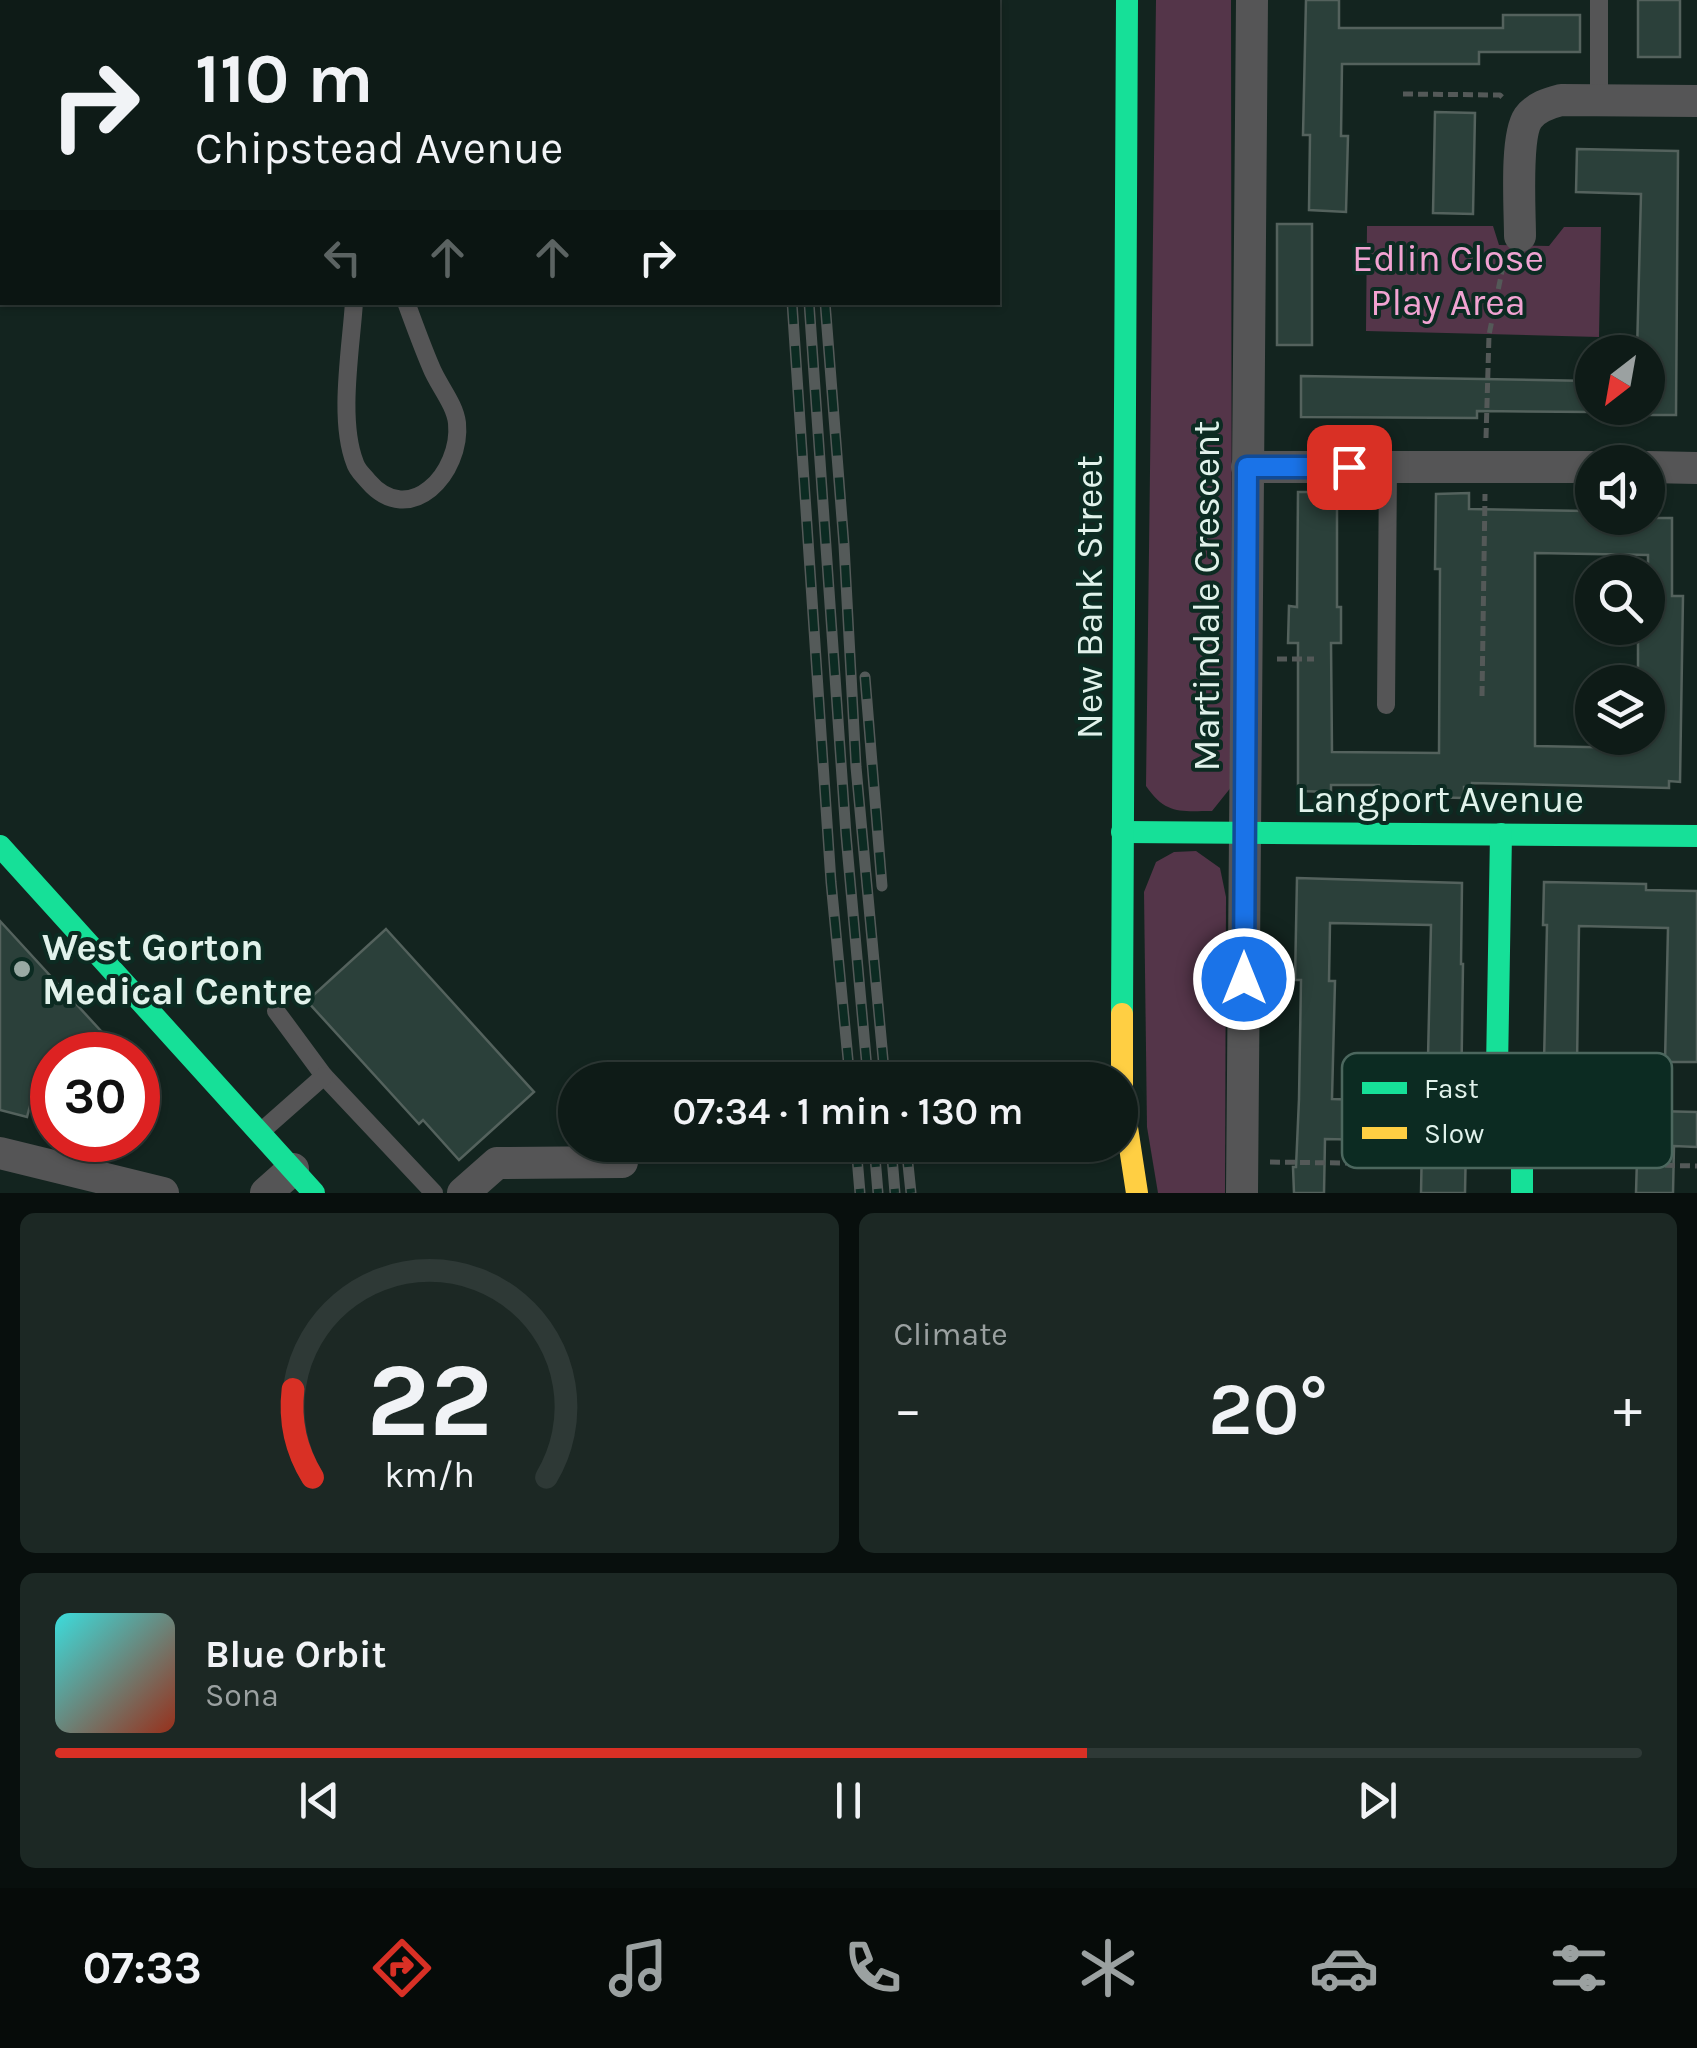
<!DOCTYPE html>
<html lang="en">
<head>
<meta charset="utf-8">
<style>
  :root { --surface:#0e1b17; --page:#1c2824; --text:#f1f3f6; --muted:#9ba1a1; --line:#2e3936; --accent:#d93025 }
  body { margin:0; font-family:Karla,sans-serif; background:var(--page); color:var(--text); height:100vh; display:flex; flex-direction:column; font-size:38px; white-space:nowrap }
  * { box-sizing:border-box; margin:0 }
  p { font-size:32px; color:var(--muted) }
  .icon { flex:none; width:55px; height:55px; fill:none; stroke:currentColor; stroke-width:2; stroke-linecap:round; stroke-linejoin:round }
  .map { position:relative; height:1193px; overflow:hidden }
  .panel { display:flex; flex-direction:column; gap:20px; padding:20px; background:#080f0d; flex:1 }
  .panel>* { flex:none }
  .top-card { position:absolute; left:0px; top:0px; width:1000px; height:305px; box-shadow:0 2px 8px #0004,0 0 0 2px var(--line); background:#0e1b17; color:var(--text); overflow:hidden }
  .needle { width:65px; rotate:211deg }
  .controls { position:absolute; left:1575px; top:335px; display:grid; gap:20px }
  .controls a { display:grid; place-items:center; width:90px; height:90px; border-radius:50%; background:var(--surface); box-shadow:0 2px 8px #0004,0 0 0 2px var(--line); font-size:50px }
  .speed { position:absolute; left:30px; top:1032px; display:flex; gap:20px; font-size:50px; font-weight:700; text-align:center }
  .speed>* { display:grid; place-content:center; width:130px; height:130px; border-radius:50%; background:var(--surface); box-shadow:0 2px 8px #0004,0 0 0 2px var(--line); line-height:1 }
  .speed .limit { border:15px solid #d22; background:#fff; color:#111 }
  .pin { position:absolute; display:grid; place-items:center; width:85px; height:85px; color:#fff; margin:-42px; border-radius:20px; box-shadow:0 5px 15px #0006 }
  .me { position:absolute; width:110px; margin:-55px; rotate:0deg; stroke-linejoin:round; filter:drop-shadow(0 0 8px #0008) }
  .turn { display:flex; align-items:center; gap:35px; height:210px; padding:0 30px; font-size:45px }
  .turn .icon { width:130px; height:130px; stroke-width:2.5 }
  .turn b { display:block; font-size:70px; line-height:85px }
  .lanes { display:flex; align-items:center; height:95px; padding:0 30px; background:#0003; justify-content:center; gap:50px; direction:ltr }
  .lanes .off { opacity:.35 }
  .big { font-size:75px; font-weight:600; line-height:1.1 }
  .panel .card { flex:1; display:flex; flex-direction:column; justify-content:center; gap:15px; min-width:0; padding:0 35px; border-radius:15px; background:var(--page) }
  .panel .dial { align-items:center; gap:0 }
  .dial svg { height:260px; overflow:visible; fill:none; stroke:var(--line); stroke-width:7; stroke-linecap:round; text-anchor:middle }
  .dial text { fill:var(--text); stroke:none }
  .song { display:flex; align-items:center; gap:30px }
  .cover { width:120px; height:120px; border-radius:15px; background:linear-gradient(135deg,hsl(180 70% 55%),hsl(10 70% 35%)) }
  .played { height:10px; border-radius:5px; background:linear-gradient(90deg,var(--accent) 65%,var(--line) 65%) }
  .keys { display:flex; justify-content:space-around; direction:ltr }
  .heat { display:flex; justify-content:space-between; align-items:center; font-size:55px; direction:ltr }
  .panel .tiles { flex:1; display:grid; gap:20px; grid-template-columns:1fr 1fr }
  .card:last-child { grid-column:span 2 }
  .trip { position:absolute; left:558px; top:1062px; width:580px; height:100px; border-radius:50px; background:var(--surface); box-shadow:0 2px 8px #0004,0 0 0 2px var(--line); font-weight:600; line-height:100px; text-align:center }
  .tabs { display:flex; height:160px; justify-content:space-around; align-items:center; background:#060b09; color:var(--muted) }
  .tabs .icon { width:70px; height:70px }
  .tabs .active { color:var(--accent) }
  .tabs b { font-size:45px; color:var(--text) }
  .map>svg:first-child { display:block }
  .green { fill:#543549 }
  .building { fill:#2b403a; stroke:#54625d; stroke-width:2.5; fill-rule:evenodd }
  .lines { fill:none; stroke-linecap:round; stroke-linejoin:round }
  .path { stroke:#545958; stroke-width:5; stroke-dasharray:10 5; stroke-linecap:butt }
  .lane { stroke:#555556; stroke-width:18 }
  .street { stroke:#555556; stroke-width:32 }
  .fast { stroke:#16e098; stroke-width:22 }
  .slow { stroke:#ffcf43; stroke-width:22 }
  .rail-casing { stroke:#545a59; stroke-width:11 }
  .rail { stroke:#0c2b22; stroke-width:8; stroke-dasharray:22; stroke-linecap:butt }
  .route-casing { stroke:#114b97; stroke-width:25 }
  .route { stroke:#1a73e8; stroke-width:18 }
  .poi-dot { fill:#99aaa4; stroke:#0c2b22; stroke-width:4 }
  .labels { text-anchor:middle; stroke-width:8; stroke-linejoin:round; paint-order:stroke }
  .park-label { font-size:38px; fill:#f1a3d2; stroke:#0c2b22 }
  .street-label { font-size:38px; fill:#e1f2eb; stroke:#0c2b22 }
  .poi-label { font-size:38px; font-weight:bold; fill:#e1f2eb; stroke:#0c2b22; text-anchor:start }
  .key { fill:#0c2b22; stroke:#4c675e; stroke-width:2.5 }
  .key-label { font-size:28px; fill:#e1f2eb }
</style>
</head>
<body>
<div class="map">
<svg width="1697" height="1193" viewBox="0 0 1697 1193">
  <rect width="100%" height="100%" fill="#13241f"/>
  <g class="green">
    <path d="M 1156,0 L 1231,0 L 1232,786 L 1212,811 C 1180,811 1166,815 1146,786 Z"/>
    <path d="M 1367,226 L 1493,226 L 1499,245 L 1549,246 L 1564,227 L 1601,227 L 1599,337 L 1366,331 Z"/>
    <path d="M 1196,851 L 1220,868 L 1226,897 L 1225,1193 L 1158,1193 L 1147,1127 L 1144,892 L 1156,862 L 1174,852 Z"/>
  </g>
  <g class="building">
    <path d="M 1306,0 L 1339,0 L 1339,28 L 1503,28 L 1503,15 L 1580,15 L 1580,52 L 1479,52 L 1479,64 L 1342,64 L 1341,136 L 1348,136 L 1346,212 L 1309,210 L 1310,135 L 1303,135 Z"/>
    <rect x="1638" y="0" width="42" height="57"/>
    <path d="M 1435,112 L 1475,113 L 1473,214 L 1433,213 Z"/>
    <path d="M 1577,149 L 1678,151 L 1676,415 L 1648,415 L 1648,352 L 1637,352 L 1641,194 L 1576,192 Z"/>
    <rect x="1277" y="224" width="35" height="121"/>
    <path d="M 1301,376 L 1592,381 L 1592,412 L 1477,411 L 1477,418 L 1301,417 Z"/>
    <path d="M 1298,492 L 1337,492 L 1337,607 L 1341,607 L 1341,643 L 1331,643 L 1332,752 L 1439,753 L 1440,569 L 1435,569 L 1436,494 L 1469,493 L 1469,509 L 1588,511 L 1588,518 L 1672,518 L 1672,596 L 1683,596 L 1680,782 L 1669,781 L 1669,788 L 1472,783 L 1472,787 L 1464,787 L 1464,798 L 1378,796 L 1379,785 L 1331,785 L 1331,792 L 1298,791 L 1298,643 L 1288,643 L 1289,606 L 1297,607 ZM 1535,553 L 1648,555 L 1648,628 L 1638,628 L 1638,682 L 1648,682 L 1648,738 L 1637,738 L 1637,748 L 1535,746 Z"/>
    <path d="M 1297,878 L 1462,883 L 1461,964 L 1463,964 L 1461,1102 L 1472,1103 L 1472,1142 L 1466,1142 L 1465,1193 L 1421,1193 L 1422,1141 L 1325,1139 L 1324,1193 L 1294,1193 L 1293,1167 L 1296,1167 L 1299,1099 L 1301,980 L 1295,980 ZM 1330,923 L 1431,925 L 1427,1102 L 1332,1099 L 1335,981 L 1329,981 Z"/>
    <path d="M 1544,882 L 1646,884 L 1646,890 L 1697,891 L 1697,1062 L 1665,1062 L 1668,928 L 1579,926 L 1577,1064 L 1544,1063 L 1547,925 L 1543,925 Z"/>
    <path d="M 0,921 L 123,1055 L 52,1055 L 52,1079 L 38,1075 L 27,1117 L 0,1110 Z"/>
    <path d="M 386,929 L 534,1092 L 459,1160 L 423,1120 L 419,1124 L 307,1001 Z"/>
    <path d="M 1571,1109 L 1697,1112 L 1697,1147 L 1674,1146 L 1673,1193 L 1636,1193 L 1637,1159 L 1624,1145 L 1570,1144 Z"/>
  </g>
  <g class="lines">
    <g class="path">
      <path d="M 1403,94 L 1500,95 L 1504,99"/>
      <path d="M 1486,438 L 1489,335 L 1504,261"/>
      <path d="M 1277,659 L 1314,659"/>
      <path d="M 1482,696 L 1485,494"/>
      <path d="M 1270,1162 L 1484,1165"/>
      <path d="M 1605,1164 L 1697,1166"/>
    </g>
    <g class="lane">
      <path d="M 373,2 L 373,0"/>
      <path d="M 1599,100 L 1599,0"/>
      <path d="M 354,302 C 351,349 338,420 355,463 C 357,470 363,475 368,481 C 410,530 462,472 457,423 C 455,404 438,385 431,367 C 422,346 414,324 406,302"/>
      <path d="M 1386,705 L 1388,467"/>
      <path d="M 276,1011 L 324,1076 L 434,1193"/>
      <path d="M 264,1129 L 324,1076"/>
    </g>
    <g class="street">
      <path d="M 1520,236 C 1520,211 1515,137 1528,118 C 1536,107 1549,103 1561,100 L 1697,101"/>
      <path d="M 1247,467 L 1592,467"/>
      <path d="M 1648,467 L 1697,468"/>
      <path d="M 0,1153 L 163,1193"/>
      <path d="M 266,1193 L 293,1169"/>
      <path d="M 463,1193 L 497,1163 L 622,1162"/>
      <path d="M 1242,1193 L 1252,0"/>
    </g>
    <g class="fast">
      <path d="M 1122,832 L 1697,836"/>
      <path d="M 1501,834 L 1497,1069 L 1522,1166 L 1522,1193"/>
      <path d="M 0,846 L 314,1193"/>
      <path d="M 1122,1014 L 1127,0"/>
    </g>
    <path class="slow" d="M 1122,1014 L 1122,1095 L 1137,1193"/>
    <g class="rail-casing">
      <g id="rail">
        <path d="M 781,0 L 781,2"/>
        <path d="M 815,0 L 815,2"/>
        <path d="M 833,0 L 833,2"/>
        <path d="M 792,302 L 831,882 L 850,1080"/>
        <path d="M 809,302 L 846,835 L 868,1080"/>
        <path d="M 825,302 L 844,545 L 856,767 L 885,1080"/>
        <path d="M 865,677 L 882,886"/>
        <path d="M 856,1145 L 860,1193"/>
        <path d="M 874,1145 L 878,1193"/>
        <path d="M 891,1145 L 895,1193"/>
        <path d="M 906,1145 L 911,1193"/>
      </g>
    </g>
    <use href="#rail" class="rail"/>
  </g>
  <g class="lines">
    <g class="route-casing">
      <path id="route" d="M 1244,979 L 1247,467 L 1349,467"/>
    </g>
    <use href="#route" class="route"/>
  </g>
  <circle class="poi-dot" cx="22" cy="969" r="10"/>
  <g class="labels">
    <g class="park-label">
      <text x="1448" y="271">Edlin Close<tspan x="1448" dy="44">Play Area</tspan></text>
    </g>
    <g class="street-label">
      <text transform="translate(1206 596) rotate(-90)" y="13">Martindale Crescent</text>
      <text transform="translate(1089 597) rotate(-90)" y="13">New Bank Street</text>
      <text x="1440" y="812">Langport Avenue</text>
    </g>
    <g class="poi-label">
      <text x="42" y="960">West Gorton<tspan x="42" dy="44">Medical Centre</tspan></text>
    </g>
  </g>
  <rect x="1342" y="1053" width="330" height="115" rx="15" class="key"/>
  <rect x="1362" y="1082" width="45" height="12" fill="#16e098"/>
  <rect x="1362" y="1127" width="45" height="12" fill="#ffcf43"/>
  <g class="key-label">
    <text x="1424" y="1098">Fast</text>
    <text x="1424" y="1143">Slow</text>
  </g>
</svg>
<div class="controls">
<a><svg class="needle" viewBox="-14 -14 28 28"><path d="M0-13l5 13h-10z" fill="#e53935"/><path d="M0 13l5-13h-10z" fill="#9ba1a1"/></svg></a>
<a><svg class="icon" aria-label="sound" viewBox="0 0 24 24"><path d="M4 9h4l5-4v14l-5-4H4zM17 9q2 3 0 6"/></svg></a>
<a><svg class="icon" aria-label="search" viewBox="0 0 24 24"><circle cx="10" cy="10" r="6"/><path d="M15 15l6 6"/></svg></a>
<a><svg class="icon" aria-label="layers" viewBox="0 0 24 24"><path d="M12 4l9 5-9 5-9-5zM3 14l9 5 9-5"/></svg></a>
</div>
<div class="speed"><div class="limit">30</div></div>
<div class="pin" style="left:1349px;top:467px;background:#d93025"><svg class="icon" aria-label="arrive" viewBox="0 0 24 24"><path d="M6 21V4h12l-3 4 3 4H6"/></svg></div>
<svg class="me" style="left:1244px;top:979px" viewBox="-20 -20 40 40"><circle r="17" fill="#1a73e8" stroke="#fff" stroke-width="3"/><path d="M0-11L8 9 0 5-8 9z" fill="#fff"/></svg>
<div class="trip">07:34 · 1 min · 130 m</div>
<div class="top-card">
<div class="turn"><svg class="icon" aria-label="right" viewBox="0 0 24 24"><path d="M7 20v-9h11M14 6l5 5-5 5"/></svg><div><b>110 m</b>Chipstead Avenue</div></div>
<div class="lanes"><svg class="icon off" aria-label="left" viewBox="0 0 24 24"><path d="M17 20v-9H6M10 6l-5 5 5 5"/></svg><svg class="icon off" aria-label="ahead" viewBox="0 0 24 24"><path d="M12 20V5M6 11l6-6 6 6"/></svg><svg class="icon off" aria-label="ahead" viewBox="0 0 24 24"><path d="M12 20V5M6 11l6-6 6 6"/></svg><svg class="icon" aria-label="right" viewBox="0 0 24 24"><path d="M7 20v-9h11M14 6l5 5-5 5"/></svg></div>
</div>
</div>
<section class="panel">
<div class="tiles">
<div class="card dial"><svg viewBox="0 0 100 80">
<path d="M14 69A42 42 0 1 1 86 69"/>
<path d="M14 69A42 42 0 0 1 8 42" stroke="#d93025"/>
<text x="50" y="56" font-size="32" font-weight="700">22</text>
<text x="50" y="72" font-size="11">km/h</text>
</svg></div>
<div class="card"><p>Climate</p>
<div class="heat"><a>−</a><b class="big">20°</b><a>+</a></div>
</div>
<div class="card">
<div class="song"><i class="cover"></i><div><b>Blue Orbit</b><p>Sona</p></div></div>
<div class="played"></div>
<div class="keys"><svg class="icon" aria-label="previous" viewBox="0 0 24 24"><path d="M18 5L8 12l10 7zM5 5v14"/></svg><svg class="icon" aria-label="pause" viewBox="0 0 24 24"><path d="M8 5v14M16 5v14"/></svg><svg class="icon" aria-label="next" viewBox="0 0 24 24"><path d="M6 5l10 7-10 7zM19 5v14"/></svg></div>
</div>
</div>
</section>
<nav class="tabs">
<b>07:33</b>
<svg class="icon active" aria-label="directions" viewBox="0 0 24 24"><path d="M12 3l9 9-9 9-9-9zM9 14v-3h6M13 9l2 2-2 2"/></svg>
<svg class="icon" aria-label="music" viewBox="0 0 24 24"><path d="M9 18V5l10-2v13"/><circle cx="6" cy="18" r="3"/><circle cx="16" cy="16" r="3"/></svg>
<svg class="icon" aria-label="phone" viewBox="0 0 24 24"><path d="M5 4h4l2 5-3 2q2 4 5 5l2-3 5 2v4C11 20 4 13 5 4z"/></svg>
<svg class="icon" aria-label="climate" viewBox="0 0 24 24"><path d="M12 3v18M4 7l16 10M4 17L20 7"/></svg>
<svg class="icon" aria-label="car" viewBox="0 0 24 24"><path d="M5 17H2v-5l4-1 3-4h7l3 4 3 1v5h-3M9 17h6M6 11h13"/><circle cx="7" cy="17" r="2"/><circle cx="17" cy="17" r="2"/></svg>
<svg class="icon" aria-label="filters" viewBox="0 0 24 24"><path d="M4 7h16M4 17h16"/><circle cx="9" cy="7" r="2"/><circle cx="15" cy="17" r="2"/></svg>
</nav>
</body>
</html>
